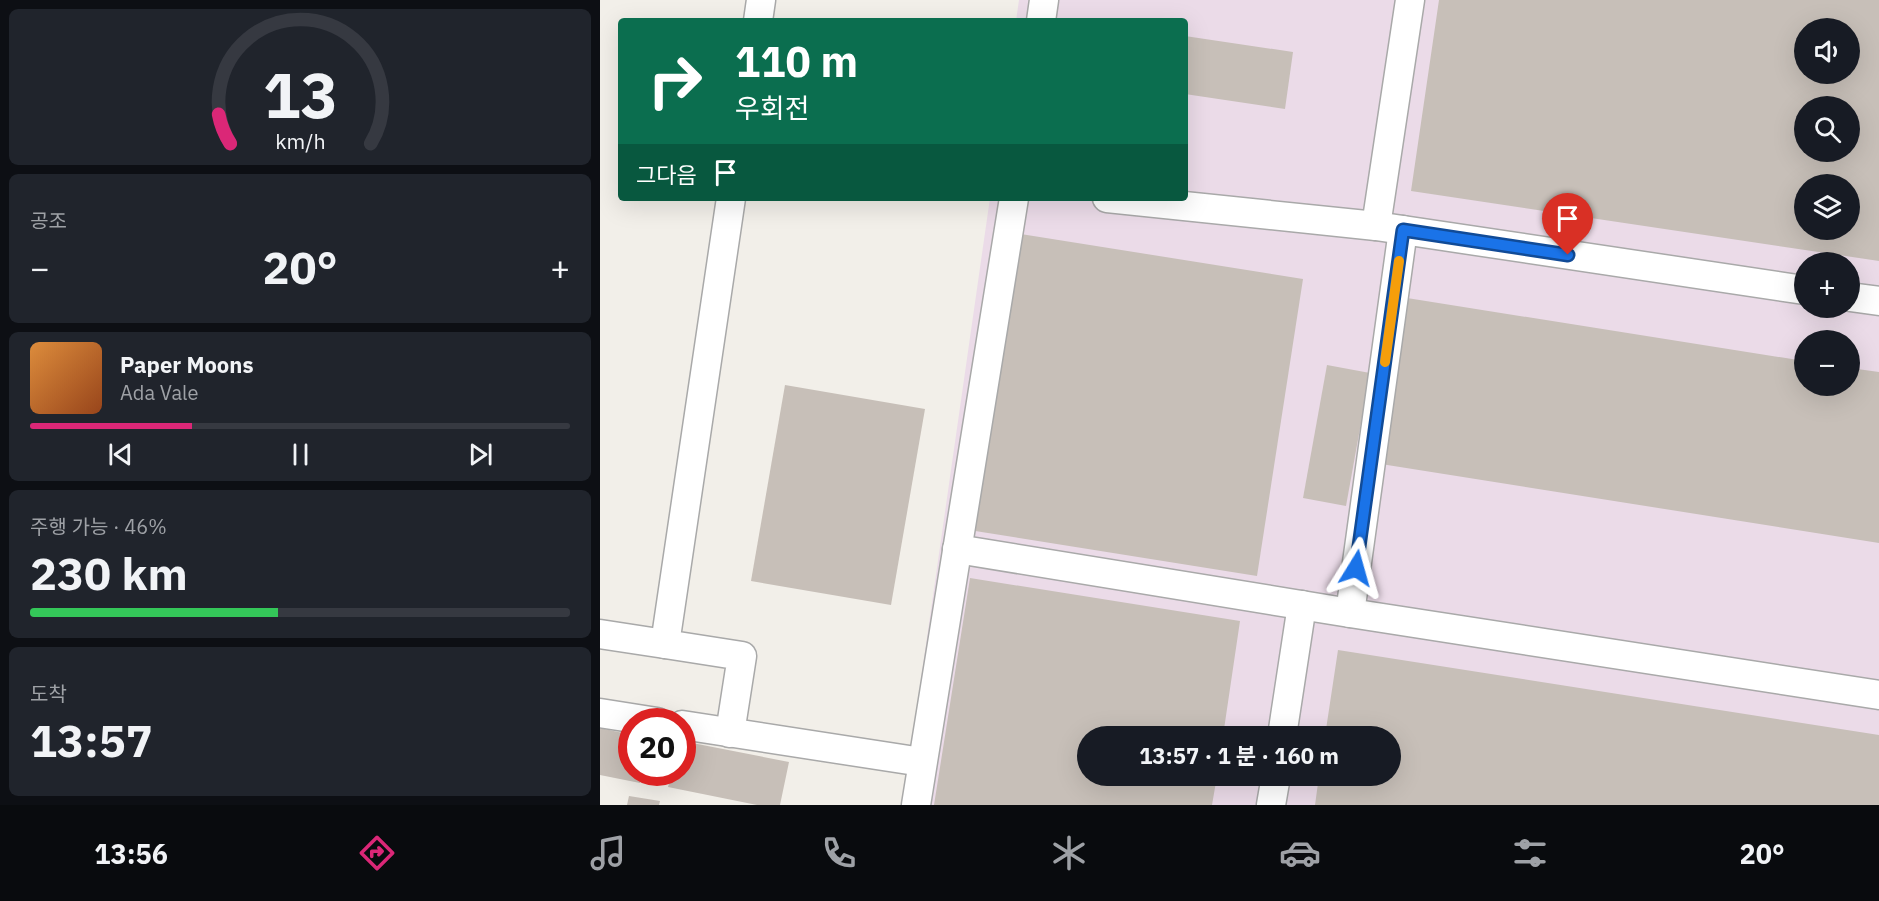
<!DOCTYPE html>
<html lang="ko">
<head>
<meta charset="utf-8">
<style>
  :root { --surface:#171b24; --page:#20242c; --text:#f1f3f6; --muted:#9ea1a6; --line:#363941; --accent:#db2777 }
  body { margin:0; font-family:"IBM Plex Sans","Noto Sans KR",sans-serif; background:var(--page); color:var(--text); height:100vh; display:flex; flex-direction:column; font-size:22px; white-space:nowrap }
  * { box-sizing:border-box; margin:0 }
  p { font-size:20px; color:var(--muted) }
  .icon { flex:none; width:33px; height:33px; fill:none; stroke:currentColor; stroke-width:2; stroke-linecap:round; stroke-linejoin:round }
  .map { position:relative; flex:1; overflow:hidden }
  .panel { display:flex; flex-direction:column; gap:9px; padding:9px; background:#0d0f14; width:600px }
  .panel>* { flex:none }
  .top-card { position:absolute; left:18px; top:18px; width:570px; height:183px; border-radius:6px; box-shadow:0 6px 24px #0002; background:#0b6e4f; color:#fff; overflow:hidden }
  .tools { position:absolute; left:1194px; top:18px; display:grid; gap:12px }
  .tools a { display:grid; place-items:center; width:66px; height:66px; border-radius:50%; background:var(--surface); box-shadow:0 6px 24px #0002; font-size:30px }
  .speed { position:absolute; left:18px; top:708px; display:flex; gap:12px; font-size:30px; font-weight:700; text-align:center }
  .speed>* { display:grid; place-content:center; width:78px; height:78px; border-radius:50%; background:var(--surface); box-shadow:0 6px 24px #0002; line-height:1 }
  .speed .limit { border:9px solid #d22; background:#fff; color:#111 }
  .pin { position:absolute; display:grid; place-items:center; width:51px; height:51px; color:#fff; margin:-62px -26px; border-radius:50% 50% 50% 0; rotate:-45deg; box-shadow:0 0 6px #0007 }
  .pin .icon { rotate:45deg }
  .me { position:absolute; width:66px; margin:-33px; rotate:8deg; stroke-linejoin:round; filter:drop-shadow(0 0 4px #0008) }
  .turn { display:flex; align-items:center; gap:21px; height:126px; padding:0 18px; font-size:27px }
  .turn .icon { width:78px; height:78px; stroke-width:2.5 }
  .turn b { display:block; font-size:42px; line-height:51px }
  .then { display:flex; align-items:center; height:57px; padding:0 18px; background:#0003; gap:12px; font-size:22px }
  .big { font-size:45px; font-weight:700; line-height:1.1 }
  .panel .tile { flex:1; display:flex; flex-direction:column; justify-content:center; gap:9px; min-width:0; padding:0 21px; border-radius:9px; background:var(--page) }
  .panel .dial { align-items:center; gap:0 }
  .dial svg { height:156px; overflow:visible; fill:none; stroke:var(--line); stroke-width:7; stroke-linecap:round; text-anchor:middle }
  .dial text { fill:var(--text); stroke:none }
  .song { display:flex; align-items:center; gap:18px }
  .cover { width:72px; height:72px; border-radius:9px; background:linear-gradient(135deg,hsl(30 70% 55%),hsl(20 70% 35%)) }
  .played { height:6px; border-radius:3px; background:linear-gradient(90deg,var(--accent) 30%,var(--line) 30%) }
  .keys { display:flex; justify-content:space-around; direction:ltr }
  .heat { display:flex; justify-content:space-between; align-items:center; font-size:33px; direction:ltr }
  .charge { height:9px; border-radius:4px; background:linear-gradient(90deg,#34c759 46%,var(--line) 0) }
  .trip { position:absolute; left:477px; top:726px; width:324px; height:60px; border-radius:30px; background:var(--surface); box-shadow:0 6px 24px #0002; font-weight:700; line-height:60px; text-align:center }
  .menu { display:flex; height:96px; justify-content:space-around; align-items:center; background:#090b0e; color:var(--muted) }
  .menu .icon { width:42px; height:42px }
  .menu .selected { color:var(--accent) }
  .menu b { font-size:27px; color:var(--text) }
  main { display:flex; flex:1; min-height:0 }
  .map>svg:first-child { display:block }
  .industrial { fill:#ebdbe8; fill-rule:evenodd }
  .building { fill:#c7bfb8; fill-rule:evenodd }
  .lines { fill:none; stroke-linecap:round; stroke-linejoin:round }
  .minor-casing { stroke:#a9a9a9; stroke-width:31 }
  .minor { stroke:#fff; stroke-width:28 }
  .route-casing { stroke:#114b97; stroke-width:15 }
  .route { stroke:#1a73e8; stroke-width:10 }
  .slow { stroke:#f59e0b; stroke-width:10 }
</style>
</head>
<body>
<main>
<section class="panel">
<div class="tile dial"><svg viewBox="0 0 100 80">
<path d="M14 69A42 42 0 1 1 86 69"/>
<path d="M14 69A42 42 0 0 1 8 54" stroke="#db2777"/>
<text x="50" y="56" font-size="32" font-weight="700">13</text>
<text x="50" y="72" font-size="11">km/h</text>
</svg></div>
<div class="tile"><p>공조</p>
<div class="heat"><a>−</a><b class="big">20°</b><a>+</a></div>
</div>
<div class="tile">
<div class="song"><i class="cover"></i><div><b>Paper Moons</b><p>Ada Vale</p></div></div>
<div class="played"></div>
<div class="keys"><svg class="icon" aria-label="previous" viewBox="0 0 24 24"><path d="M18 5L8 12l10 7zM5 5v14"/></svg><svg class="icon" aria-label="pause" viewBox="0 0 24 24"><path d="M8 5v14M16 5v14"/></svg><svg class="icon" aria-label="next" viewBox="0 0 24 24"><path d="M6 5l10 7-10 7zM19 5v14"/></svg></div>
</div>
<div class="tile"><p>주행 가능 · 46%</p><b class="big">230 km</b><div class="charge"></div></div>
<div class="tile"><p>도착</p><b class="big">13:57</b></div>
</section>
<div class="map">
<svg width="1279" height="805" viewBox="0 0 1279 805">
  <rect width="100%" height="100%" fill="#f2efe9"/>
  <path class="industrial" d="M 419,0 L 1279,0 L 1279,805 L 303,805 L 390,198 L 585,198 L 585,21 L 416,21 ZM 1204,28 L 1250,28 L 1250,74 L 1204,74 ZM 1204,106 L 1250,106 L 1250,152 L 1204,152 ZM 1204,184 L 1250,184 L 1250,230 L 1204,230 ZM 1204,262 L 1250,262 L 1250,308 L 1204,308 ZM 1204,340 L 1250,340 L 1250,386 L 1204,386 ZM 488,736 L 790,736 L 790,776 L 488,776 Z"/>
  <g class="building">
    <path d="M 839,0 L 1279,0 L 1279,261 L 811,191 ZM 1204,28 L 1250,28 L 1250,74 L 1204,74 ZM 1204,106 L 1250,106 L 1250,152 L 1204,152 ZM 1204,184 L 1250,184 L 1250,230 L 1204,230 Z"/>
    <path d="M 585,36 L 693,52 L 685,109 L 585,94 Z"/>
    <path d="M 415,233 L 703,279 L 657,576 L 369,530 Z"/>
    <path d="M 807,298 L 1204,361 L 1204,386 L 1250,386 L 1250,368 L 1279,372 L 1279,543 L 781,464 Z"/>
    <path d="M 727,365 L 770,373 L 746,506 L 703,498 Z"/>
    <path d="M 185,385 L 325,409 L 291,605 L 151,581 Z"/>
    <path d="M 370,578 L 640,621 L 623,736 L 488,736 L 488,776 L 617,776 L 612,805 L 334,805 Z"/>
    <path d="M 738,650 L 1279,735 L 1279,805 L 715,805 L 719,776 L 790,776 L 790,736 L 725,736 Z"/>
    <path d="M 0,728 L 32,735 L 32,772 L 42,772 L 40,783 L 0,775 Z"/>
    <path d="M 82,741 L 189,762 L 180,805 L 157,805 L 68,787 L 71,776 L 58,772 L 82,772 Z"/>
    <path d="M 29,796 L 60,801 L 59,805 L 27,805 Z"/>
  </g>
  <g class="lines">
    <g class="minor-casing">
      <g id="minor">
        <path d="M 158,21 L 161,0"/>
        <path d="M 441,21 L 444,0"/>
        <path d="M 507,198 L 776,226 L 1204,290"/>
        <path d="M 776,226 L 810,0"/>
        <path d="M 1250,297 L 1279,301"/>
        <path d="M 357,549 L 750,613 L 1279,695"/>
        <path d="M 750,613 L 803,230"/>
        <path d="M 0,634 L 65,644"/>
        <path d="M 0,713 L 57,722"/>
        <path d="M 82,725 L 322,762"/>
        <path d="M 130,733 L 142,656 L 65,644 L 131,198"/>
        <path d="M 682,736 L 702,605"/>
        <path d="M 316,805 L 414,198"/>
        <path d="M 671,805 L 676,776"/>
      </g>
    </g>
    <use href="#minor" class="minor"/>
  </g>
  <g class="lines">
    <g class="route-casing">
      <path id="route" d="M 756,568 L 803,230 L 968,255"/>
    </g>
    <use href="#route" class="route"/>
    <path class="slow" d="M 785,362 L 799,261"/>
  </g>
</svg>
<div class="tools">
<a><svg class="icon" aria-label="sound" viewBox="0 0 24 24"><path d="M4 9h4l5-4v14l-5-4H4zM17 9q2 3 0 6"/></svg></a>
<a><svg class="icon" aria-label="search" viewBox="0 0 24 24"><circle cx="10" cy="10" r="6"/><path d="M15 15l6 6"/></svg></a>
<a><svg class="icon" aria-label="layers" viewBox="0 0 24 24"><path d="M12 4l9 5-9 5-9-5zM3 14l9 5 9-5"/></svg></a>
<a>+</a>
<a>−</a>
</div>
<div class="speed"><div class="limit">20</div></div>
<div class="pin" style="left:968px;top:255px;background:#d93025"><svg class="icon" aria-label="arrive" viewBox="0 0 24 24"><path d="M6 21V4h12l-3 4 3 4H6"/></svg></div>
<svg class="me" style="left:756px;top:568px" viewBox="-20 -20 40 40"><path d="M0-17L14 15 0 8-14 15z" fill="#1a73e8" stroke="#fff" stroke-width="4"/></svg>
<div class="trip">13:57 · 1 분 · 160 m</div>
<div class="top-card">
<div class="turn"><svg class="icon" aria-label="right" viewBox="0 0 24 24"><path d="M7 20v-9h11M14 6l5 5-5 5"/></svg><div><b>110 m</b>우회전</div></div>
<div class="then">그다음<svg class="icon" aria-label="arrive" viewBox="0 0 24 24"><path d="M6 21V4h12l-3 4 3 4H6"/></svg></div>
</div>
</div>
</main>
<nav class="menu">
<b>13:56</b>
<svg class="icon selected" aria-label="directions" viewBox="0 0 24 24"><path d="M12 3l9 9-9 9-9-9zM9 14v-3h6M13 9l2 2-2 2"/></svg>
<svg class="icon" aria-label="music" viewBox="0 0 24 24"><path d="M9 18V5l10-2v13"/><circle cx="6" cy="18" r="3"/><circle cx="16" cy="16" r="3"/></svg>
<svg class="icon" aria-label="phone" viewBox="0 0 24 24"><path d="M5 4h4l2 5-3 2q2 4 5 5l2-3 5 2v4C11 20 4 13 5 4z"/></svg>
<svg class="icon" aria-label="climate" viewBox="0 0 24 24"><path d="M12 3v18M4 7l16 10M4 17L20 7"/></svg>
<svg class="icon" aria-label="car" viewBox="0 0 24 24"><path d="M5 17H2v-5l4-1 3-4h7l3 4 3 1v5h-3M9 17h6M6 11h13"/><circle cx="7" cy="17" r="2"/><circle cx="17" cy="17" r="2"/></svg>
<svg class="icon" aria-label="filters" viewBox="0 0 24 24"><path d="M4 7h16M4 17h16"/><circle cx="9" cy="7" r="2"/><circle cx="15" cy="17" r="2"/></svg>
<b>20°</b>
</nav>
</body>
</html>
